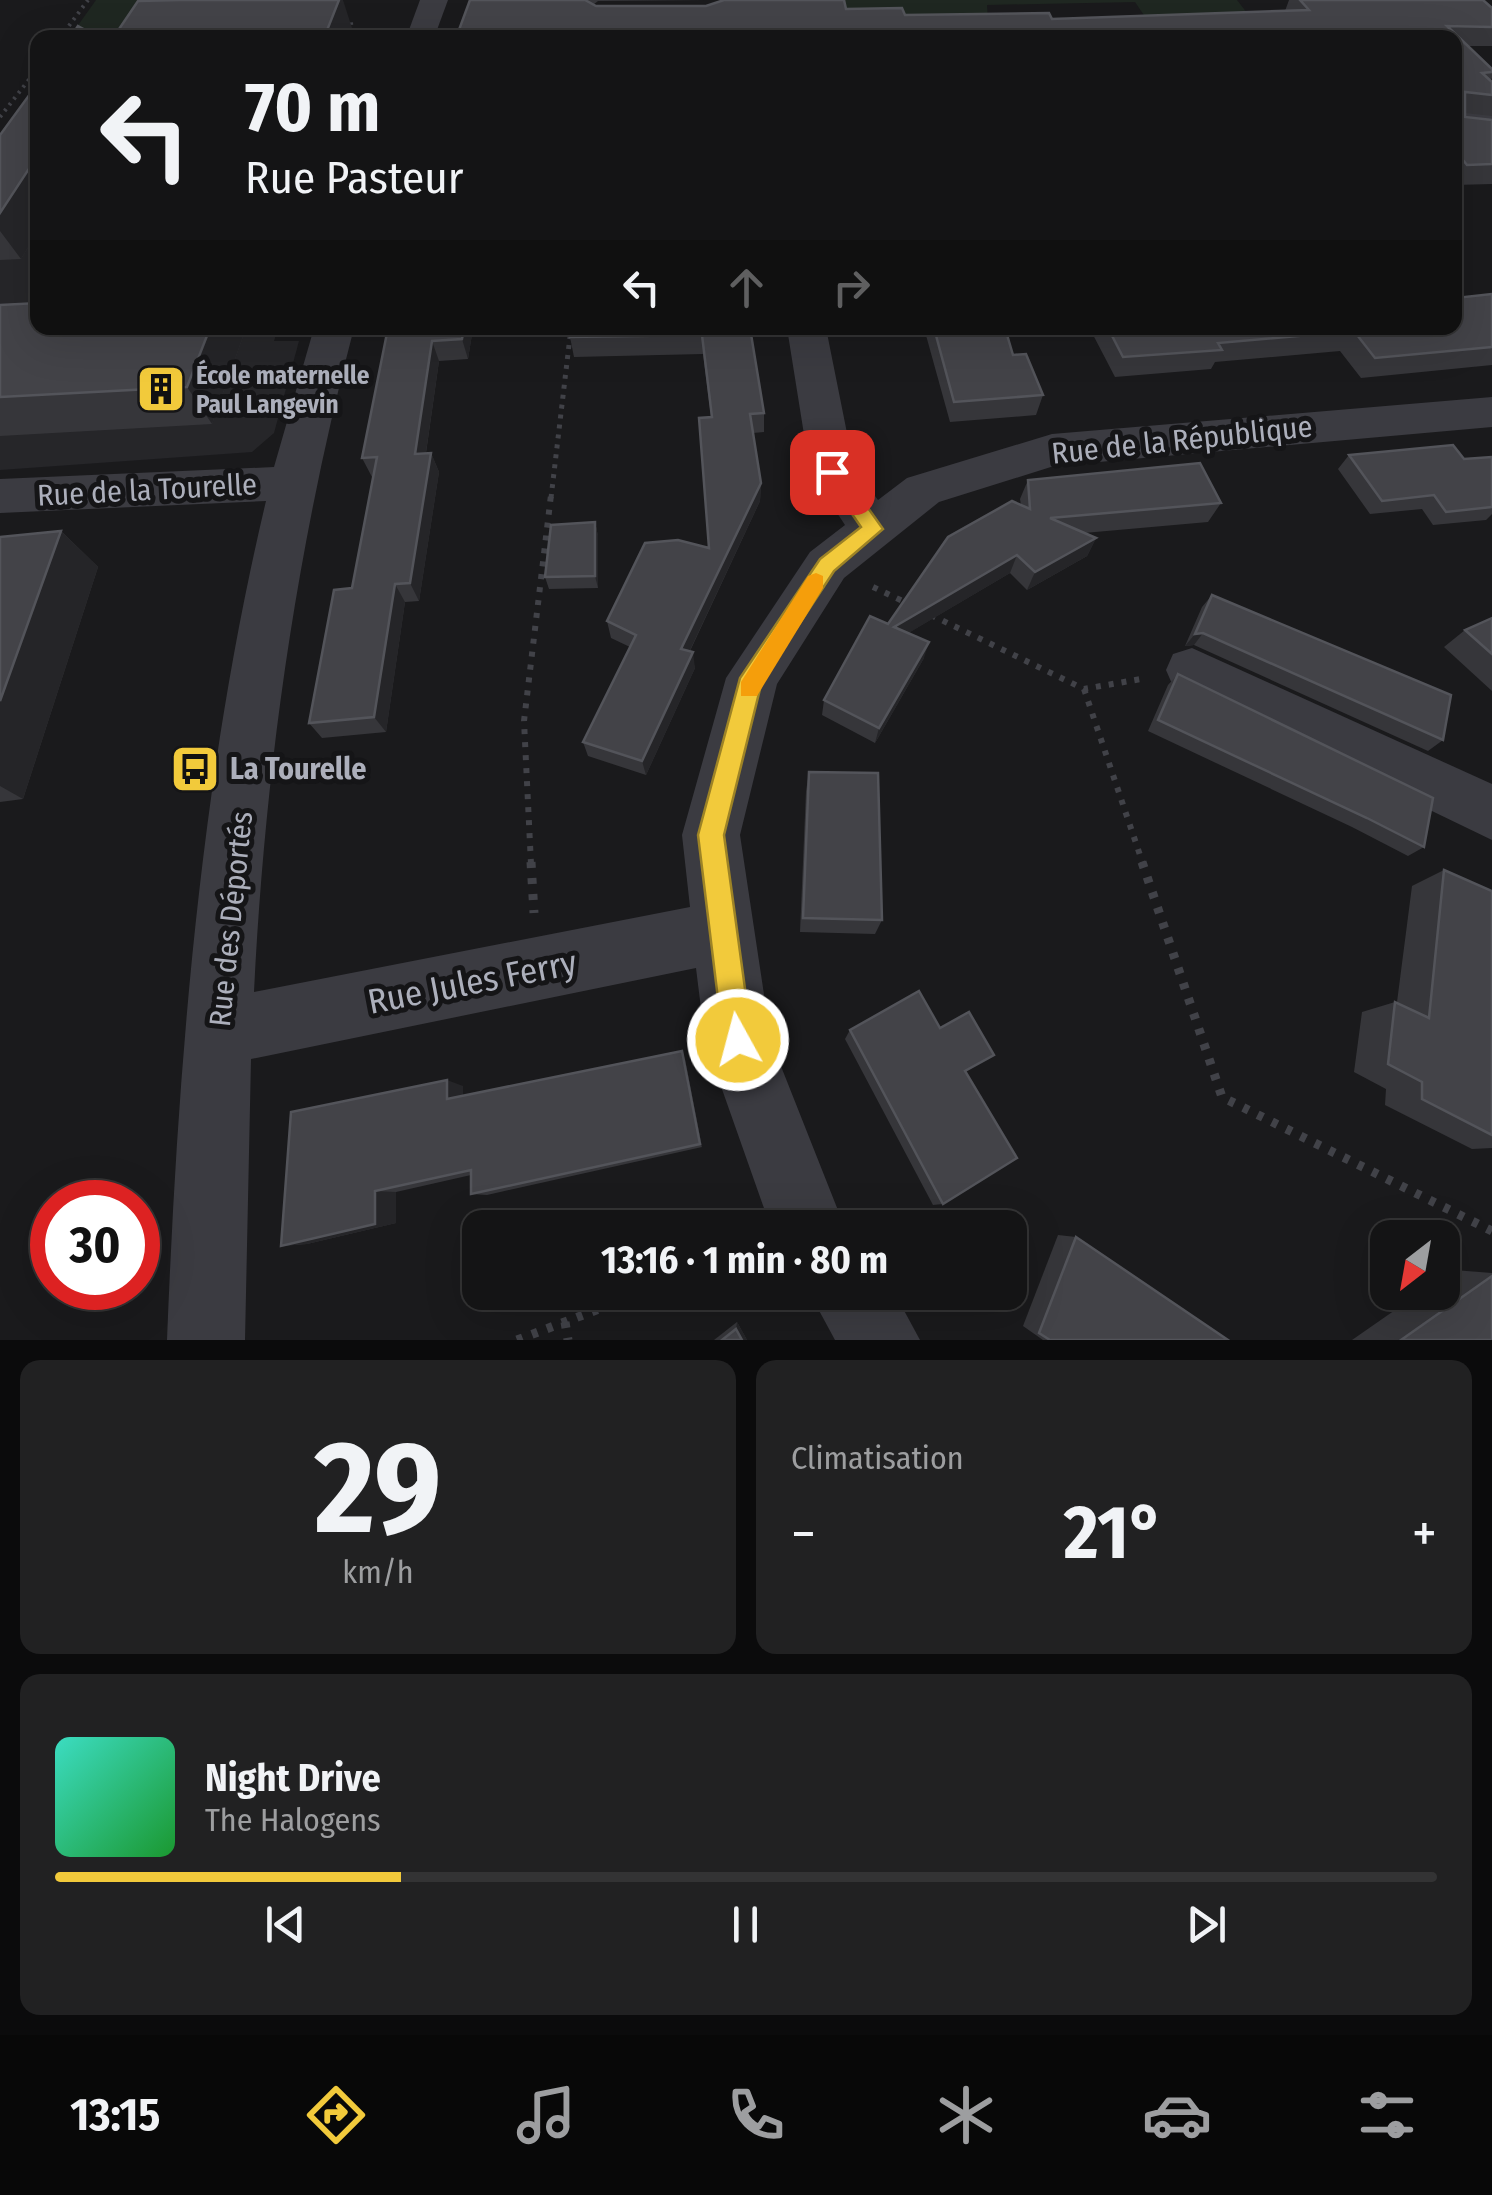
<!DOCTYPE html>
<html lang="fr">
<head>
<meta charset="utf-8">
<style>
  :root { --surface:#141415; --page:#212122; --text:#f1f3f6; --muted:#9d9ea0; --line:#333334; --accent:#f2ca3b }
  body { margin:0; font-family:"Fira Sans Condensed",sans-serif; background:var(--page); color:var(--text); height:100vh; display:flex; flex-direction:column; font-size:38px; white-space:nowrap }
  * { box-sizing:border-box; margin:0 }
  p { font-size:32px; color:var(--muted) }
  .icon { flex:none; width:55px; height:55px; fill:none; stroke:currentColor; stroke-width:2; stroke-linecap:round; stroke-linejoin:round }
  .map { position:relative; height:1340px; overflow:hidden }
  .sheet { display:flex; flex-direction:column; gap:20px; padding:20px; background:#0b0b0c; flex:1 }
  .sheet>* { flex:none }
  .banner { position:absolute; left:30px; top:30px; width:1432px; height:305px; border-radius:20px; box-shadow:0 10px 40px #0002,0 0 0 2px var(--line); background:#141415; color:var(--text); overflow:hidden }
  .needle { width:65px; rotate:211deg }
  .buttons { position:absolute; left:1370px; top:1220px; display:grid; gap:20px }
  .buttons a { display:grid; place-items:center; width:90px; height:90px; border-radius:20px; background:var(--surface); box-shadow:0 10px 40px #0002,0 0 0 2px var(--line); font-size:50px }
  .speed { position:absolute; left:30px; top:1180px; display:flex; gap:20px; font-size:50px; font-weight:700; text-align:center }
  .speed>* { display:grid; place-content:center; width:130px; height:130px; border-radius:50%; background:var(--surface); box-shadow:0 10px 40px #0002,0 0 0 2px var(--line); line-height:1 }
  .speed .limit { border:15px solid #d22; background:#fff; color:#111 }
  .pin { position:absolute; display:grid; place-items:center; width:85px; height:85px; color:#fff; margin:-42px; border-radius:20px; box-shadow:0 5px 15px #0006 }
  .me { position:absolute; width:110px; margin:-55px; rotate:353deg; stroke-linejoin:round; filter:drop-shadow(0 0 8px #0008) }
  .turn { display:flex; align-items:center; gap:35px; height:210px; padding:0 50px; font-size:45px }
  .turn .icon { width:130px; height:130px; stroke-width:2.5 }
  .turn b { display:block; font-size:70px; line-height:85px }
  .lanes { display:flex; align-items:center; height:95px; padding:0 50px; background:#0003; justify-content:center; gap:50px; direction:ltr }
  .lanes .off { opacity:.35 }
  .big { font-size:75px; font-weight:700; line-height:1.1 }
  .sheet .card { flex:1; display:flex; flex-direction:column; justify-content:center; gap:15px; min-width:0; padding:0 35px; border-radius:20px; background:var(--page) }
  .sheet .dial { align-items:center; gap:0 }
  .dial b { font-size:130px; line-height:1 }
  .song { display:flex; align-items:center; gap:30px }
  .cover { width:120px; height:120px; border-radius:15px; background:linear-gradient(135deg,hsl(170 70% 55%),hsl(130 70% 35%)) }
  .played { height:10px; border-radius:5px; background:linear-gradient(90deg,var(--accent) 25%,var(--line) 25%) }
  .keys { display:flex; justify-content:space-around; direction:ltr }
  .heat { display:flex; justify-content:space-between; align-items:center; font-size:55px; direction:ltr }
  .sheet .tiles { flex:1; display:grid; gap:20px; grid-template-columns:1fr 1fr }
  .card:last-child { grid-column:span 2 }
  .trip { position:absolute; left:462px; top:1210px; width:565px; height:100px; border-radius:20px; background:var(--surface); box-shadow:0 10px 40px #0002,0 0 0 2px var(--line); font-weight:700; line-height:100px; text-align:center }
  .menu { display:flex; height:160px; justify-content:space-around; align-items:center; background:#080808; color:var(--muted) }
  .menu .icon { width:70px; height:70px }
  .menu .on { color:var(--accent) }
  .menu b { font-size:45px; color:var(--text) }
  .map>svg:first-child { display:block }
  .built { fill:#262629 }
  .green { fill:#1f2721 }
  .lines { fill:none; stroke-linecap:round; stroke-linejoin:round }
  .path-far3 { stroke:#414248; stroke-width:4; stroke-dasharray:2.5 5; stroke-linecap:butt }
  .path-far2 { stroke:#414248; stroke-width:5; stroke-dasharray:4 6; stroke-linecap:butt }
  .path-far1 { stroke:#414248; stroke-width:6; stroke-dasharray:5 8; stroke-linecap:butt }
  .path { stroke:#414248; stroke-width:9; stroke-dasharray:6 10; stroke-linecap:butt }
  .minor { fill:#3b3b41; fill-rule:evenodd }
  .wall { fill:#36363a }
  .shaded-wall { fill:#252528 }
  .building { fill:#434348; stroke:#53545a; stroke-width:2.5 }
  .route { fill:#f2ca3b; stroke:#9d8326; stroke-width:2.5 }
  .slow { fill:#f59e0b }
  .labels { text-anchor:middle; stroke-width:10; stroke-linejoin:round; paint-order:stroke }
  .far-poi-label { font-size:25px; font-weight:bold; fill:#acafbb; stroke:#151517; text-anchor:start }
  .street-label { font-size:30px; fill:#acafbb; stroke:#151517 }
  .poi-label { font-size:30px; font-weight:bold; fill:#acafbb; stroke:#151517; text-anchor:start }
  .near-street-label { font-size:35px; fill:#acafbb; stroke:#151517 }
</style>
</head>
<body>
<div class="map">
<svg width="1492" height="1340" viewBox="0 0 1492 1340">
  <rect width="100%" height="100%" fill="#1a1a1c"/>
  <path class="built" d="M 18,109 L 37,109 L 38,328 L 278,328 L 274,341 L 299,341 L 274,433 L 252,452 L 0,470 L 0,136 Z"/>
  <g class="green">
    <path d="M 96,0 L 311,0 L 143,37 L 69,38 Z"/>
    <path d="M 840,0 L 1237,0 L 1258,27 L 1154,30 L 1135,2 L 987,5 L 988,21 L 839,26 Z"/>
  </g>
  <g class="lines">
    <g class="path-far3">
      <path d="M 344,21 L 351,22 L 352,38"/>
      <path d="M 60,38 L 88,0"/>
      <path d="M 0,117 L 38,68"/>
    </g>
    <path class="path-far2" d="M 551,498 L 571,328"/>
    <g class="path-far1">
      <path d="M 873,587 L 911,605"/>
      <path d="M 931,615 L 1084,689 L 1141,679"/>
      <path d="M 1084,689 L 1143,864"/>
      <path d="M 531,864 L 524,721 L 551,495"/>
    </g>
    <g class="path">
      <path d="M 531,862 L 534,913"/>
      <path d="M 1142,862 L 1222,1097 L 1492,1231"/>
      <path d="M 565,1322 L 568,1340"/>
      <path d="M 517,1340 L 644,1292"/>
    </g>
    <g class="minor">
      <path d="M 420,0 L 448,0 L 434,38 L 406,38 Z"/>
      <path d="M 1492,106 L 1492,124 L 1455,129 L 1455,111 Z"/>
      <path d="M 314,328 L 354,328 C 297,545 265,767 254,992 L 690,907 L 682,835 L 726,678 L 810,552 L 845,525 L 810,472 L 787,328 L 826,328 L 854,468 L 878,500 L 907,478 L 1052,434 L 1492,397 L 1492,427 L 1054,466 L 939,502 L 844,578 L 777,684 L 740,835 L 771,1041 L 845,1228 L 771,1228 L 705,1041 L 696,968 L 251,1059 L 245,1340 L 167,1340 C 178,1060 201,774 266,501 L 0,513 L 0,479 L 274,467 Z"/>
      <path d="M 1192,648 L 1492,784 L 1492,840 L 1173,686 L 1166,670 L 1173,654 Z"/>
      <path d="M 809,1292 L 894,1292 L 920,1340 L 835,1340 Z"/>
    </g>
  </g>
  <g class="wall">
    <path d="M 470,0 L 705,0 L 598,1 L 593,5 L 596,6 L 846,9 L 905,15 L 1052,19 L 1285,11 L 1289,0 L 1483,0 L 1492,8 L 1492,46 L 1468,46 L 1492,69 L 1492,78 L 1490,81 L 1492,82 L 1492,116 L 1465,113 L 1465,117 L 1492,120 L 1492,184 L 1455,185 L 1455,38 L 456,38 Z"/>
    <path d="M 38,83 L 38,231 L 21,259 L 0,260 L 0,135 Z"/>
    <path d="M 1492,294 L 1492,365 L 1361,378 L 1340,351 L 1215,362 L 1211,369 L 1115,377 L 1090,329 L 1091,328 L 1455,328 Z"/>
    <path d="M 0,305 L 246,328 L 212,424 L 0,436 Z"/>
    <path d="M 388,328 L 473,328 L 468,359 L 439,361 L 426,453 L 431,453 L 439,472 L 419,601 L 405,602 L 386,732 L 322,738 L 309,723 L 352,588 L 373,476 L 372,477 L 362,458 Z"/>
    <path d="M 750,328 L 764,413 L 764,432 L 753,433 L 761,483 L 760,501 L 690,651 L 695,668 L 646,775 L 588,756 L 583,742 L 630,647 L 611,638 L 607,621 L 709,548 L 711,417 L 703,354 L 574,357 L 570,337 Z"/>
    <path d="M 924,328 L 1005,328 L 1013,355 L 1043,395 L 1036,415 L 950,422 Z"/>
    <path d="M 1349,455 L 1464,459 L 1492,457 L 1492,514 L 1486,520 L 1433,525 L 1422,509 L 1370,514 L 1338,469 Z"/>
    <path d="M 1028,480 L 1221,503 L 1208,522 L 1084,533 L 1096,538 L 1087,556 L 1027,590 L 1010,573 L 908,633 L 924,658 L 875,743 L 822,715 L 824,700 L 888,624 L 1021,505 L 1020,499 Z"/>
    <path d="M 595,522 L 598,536 L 598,588 L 549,589 L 545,577 Z"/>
    <path d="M 61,531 L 98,567 L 23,799 L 0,802 L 0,537 Z"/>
    <path d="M 1212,595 L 1443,740 L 1428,751 L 1194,645 L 1185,646 L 1202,607 Z"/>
    <path d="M 1492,618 L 1492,691 L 1444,647 L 1465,630 Z"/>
    <path d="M 1178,674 L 1424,847 L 1408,856 L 1352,827 L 1148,731 L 1168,685 Z"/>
    <path d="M 809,772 L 882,920 L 875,934 L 800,932 L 806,791 Z"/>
    <path d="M 1444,870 L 1492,891 L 1492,1148 L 1472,1149 L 1385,1105 L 1386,1089 L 1354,1072 L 1362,1012 L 1395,1002 L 1397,1002 L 1412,886 Z"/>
    <path d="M 850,1030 L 965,1072 L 943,1204 L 933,1205 L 845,1039 Z"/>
    <path d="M 685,1059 L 702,1147 L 487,1195 L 471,1194 L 471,1175 L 396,1192 L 396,1223 L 307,1244 L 281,1246 L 463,1086 L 463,1096 Z"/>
    <path d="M 1058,1235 L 1076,1237 L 1228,1340 L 1043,1340 L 1023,1326 Z"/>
    <path d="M 1454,1270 L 1492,1273 L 1492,1340 L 1352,1340 L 1421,1292 L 1442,1292 L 1442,1278 Z"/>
    <path d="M 737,1322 L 747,1340 L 714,1340 Z"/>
  </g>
  <g class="shaded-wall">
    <path d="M 339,0 L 343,0 L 352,28 L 349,38 L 324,38 Z"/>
    <path d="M 38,155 L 38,231 L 21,259 L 0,231 L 0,213 Z"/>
    <path d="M 210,328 L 246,328 L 212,424 L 187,387 Z"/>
    <path d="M 464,328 L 473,328 L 468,359 L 462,339 Z"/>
    <path d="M 432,341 L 439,361 L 423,473 L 415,454 Z"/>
    <path d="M 431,453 L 439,472 L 419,601 L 410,583 Z"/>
    <path d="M 761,483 L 760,501 L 683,665 L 681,649 Z"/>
    <path d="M 595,522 L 598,536 L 598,588 L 595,576 Z"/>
    <path d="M 61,531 L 98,567 L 23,799 L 0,786 L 0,701 Z"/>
    <path d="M 1096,538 L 1087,556 L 1027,590 L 1035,572 Z"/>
    <path d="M 1017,555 L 1010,573 L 890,644 L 894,627 Z"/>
    <path d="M 395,584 L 405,602 L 386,732 L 374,717 Z"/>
    <path d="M 1203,633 L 1194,645 L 1185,646 L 1195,634 Z"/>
    <path d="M 929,642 L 924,658 L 875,743 L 879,728 Z"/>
    <path d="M 693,652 L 695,668 L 646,775 L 642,761 Z"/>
    <path d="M 682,1051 L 685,1059 L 702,1147 L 700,1144 Z"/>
    <path d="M 447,1080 L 463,1086 L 463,1105 L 447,1099 Z"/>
    <path d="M 375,1191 L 396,1192 L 396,1223 L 307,1244 L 281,1246 Z"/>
    <path d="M 737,1322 L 747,1340 L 742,1340 L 736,1329 Z"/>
  </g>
  <g class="building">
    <path d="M 180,0 L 339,0 L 324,38 L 113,38 L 138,1 Z"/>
    <path d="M 470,0 L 585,0 L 596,6 L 706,6 L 724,0 L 844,0 L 846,9 L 902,8 L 905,15 L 1049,13 L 1052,19 L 1309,10 L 1300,0 L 1483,0 L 1492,8 L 1492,27 L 1447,26 L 1492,69 L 1492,72 L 1482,73 L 1492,82 L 1492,95 L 1465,92 L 1465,117 L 1492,120 L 1492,164 L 1467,165 L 1459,155 L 1455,155 L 1455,38 L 456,38 Z"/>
    <path d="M 78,26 L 100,38 L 70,38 Z"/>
    <path d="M 38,83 L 38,155 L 0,213 L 0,135 Z"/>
    <path d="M 1492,294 L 1492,347 L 1375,358 L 1354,331 L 1218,343 L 1222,350 L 1123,357 L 1108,328 L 1455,328 L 1455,298 Z"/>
    <path d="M 38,303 L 38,328 L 210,328 L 187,387 L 0,397 L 0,305 Z"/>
    <path d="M 388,328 L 464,328 L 462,339 L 432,341 L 415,454 L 431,453 L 410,583 L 395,584 L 374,717 L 309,723 L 334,590 L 352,588 L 377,457 L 362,458 Z"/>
    <path d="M 571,328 L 750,328 L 764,413 L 750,414 L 761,483 L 681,649 L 693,652 L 642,761 L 583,742 L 636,635 L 607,621 L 645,543 L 678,540 L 709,548 L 699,418 L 712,417 L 702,335 L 570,337 Z"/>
    <path d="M 934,328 L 1005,328 L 1013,355 L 1026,354 L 1043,395 L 954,402 Z"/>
    <path d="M 1453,445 L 1464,459 L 1492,457 L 1492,507 L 1446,512 L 1434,495 L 1382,501 L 1349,455 Z"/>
    <path d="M 1200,463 L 1221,503 L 1050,518 L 1096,538 L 1035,572 L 1017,555 L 894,627 L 929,642 L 879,728 L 824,700 L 870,616 L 888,624 L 948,537 L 1012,501 L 1030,509 L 1028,480 Z"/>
    <path d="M 595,522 L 595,576 L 545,577 L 551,525 Z"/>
    <path d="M 61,531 L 0,701 L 0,537 Z"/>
    <path d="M 1212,595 L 1451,695 L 1443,740 L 1203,633 L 1195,634 Z"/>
    <path d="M 1492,618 L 1492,654 L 1465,630 Z"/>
    <path d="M 1178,674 L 1433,798 L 1424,847 L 1367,818 L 1158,720 Z"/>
    <path d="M 809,772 L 878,773 L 882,920 L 803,918 Z"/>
    <path d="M 1444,870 L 1492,891 L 1492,1135 L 1422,1099 L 1422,1082 L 1388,1064 L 1395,1002 L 1429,1018 Z"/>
    <path d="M 919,991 L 940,1028 L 969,1012 L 994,1055 L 965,1071 L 1017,1158 L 943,1204 L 850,1030 Z"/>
    <path d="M 682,1051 L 700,1144 L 471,1194 L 471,1170 L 375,1191 L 375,1224 L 281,1246 L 291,1112 L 447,1080 L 447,1099 Z"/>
    <path d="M 1076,1237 L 1228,1340 L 1050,1340 L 1039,1333 Z"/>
    <path d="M 1492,1276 L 1492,1340 L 1401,1340 Z"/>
    <path d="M 736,1329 L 742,1340 L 722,1340 Z"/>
  </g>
  <path class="route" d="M 832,465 L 839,467 L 883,529 L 834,571 L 762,681 L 724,835 L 752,1040 L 748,1051 L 738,1055 L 727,1051 L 723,1040 L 698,835 L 740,678 L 820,559 L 861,527 L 823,472 Z"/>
  <path class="slow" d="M 816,573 L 823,576 L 823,588 L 757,696 L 741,696 L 741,682 L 808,576 Z"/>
  <defs>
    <g id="building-square" transform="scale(2.5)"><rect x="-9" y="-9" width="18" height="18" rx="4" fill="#f2ca3b" stroke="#151517"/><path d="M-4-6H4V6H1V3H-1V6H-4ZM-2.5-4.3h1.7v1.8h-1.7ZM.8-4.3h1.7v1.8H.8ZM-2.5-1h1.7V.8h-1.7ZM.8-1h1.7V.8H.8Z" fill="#111"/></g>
    <g id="bus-square" transform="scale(2.5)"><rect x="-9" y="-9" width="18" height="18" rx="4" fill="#f2ca3b" stroke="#151517"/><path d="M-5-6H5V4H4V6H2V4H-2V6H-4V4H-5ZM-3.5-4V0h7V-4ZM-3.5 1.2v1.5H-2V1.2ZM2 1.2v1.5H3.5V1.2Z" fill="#111"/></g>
  </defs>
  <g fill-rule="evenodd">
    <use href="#building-square" x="161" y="389"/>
    <use href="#bus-square" x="195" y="769"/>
  </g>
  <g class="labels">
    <g class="far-poi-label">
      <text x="196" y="384">École maternelle<tspan x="196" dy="29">Paul Langevin</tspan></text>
    </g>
    <g class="street-label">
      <text transform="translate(1182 440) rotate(-6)" y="10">Rue de la République</text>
      <text transform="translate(147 490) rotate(-3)" y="10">Rue de la Tourelle</text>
      <text transform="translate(231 919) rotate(-84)" y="10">Rue des Déportés</text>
    </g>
    <g class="poi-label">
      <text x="230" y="779">La Tourelle</text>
    </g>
    <g class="near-street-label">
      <text transform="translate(472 982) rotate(-11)" y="12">Rue Jules Ferry</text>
    </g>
  </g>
</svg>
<div class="buttons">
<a><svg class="needle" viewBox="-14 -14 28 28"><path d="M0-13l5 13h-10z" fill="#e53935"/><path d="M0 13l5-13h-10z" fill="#9d9ea0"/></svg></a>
</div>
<div class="speed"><div class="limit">30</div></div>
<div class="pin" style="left:832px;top:472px;background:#d93025"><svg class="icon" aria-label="arrive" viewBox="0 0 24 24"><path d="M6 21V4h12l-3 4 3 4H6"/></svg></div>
<svg class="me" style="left:738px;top:1040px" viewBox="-20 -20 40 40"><circle r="17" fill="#f2ca3b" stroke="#fff" stroke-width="3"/><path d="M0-11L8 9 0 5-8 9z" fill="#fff"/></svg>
<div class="trip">13:16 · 1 min · 80 m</div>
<div class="banner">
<div class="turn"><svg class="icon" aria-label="left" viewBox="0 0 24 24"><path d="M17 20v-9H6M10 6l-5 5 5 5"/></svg><div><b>70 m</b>Rue Pasteur</div></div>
<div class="lanes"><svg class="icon" aria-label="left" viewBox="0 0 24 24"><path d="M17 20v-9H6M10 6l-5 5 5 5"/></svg><svg class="icon off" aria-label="ahead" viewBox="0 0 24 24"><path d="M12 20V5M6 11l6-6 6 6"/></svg><svg class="icon off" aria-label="right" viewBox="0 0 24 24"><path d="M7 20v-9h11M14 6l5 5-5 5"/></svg></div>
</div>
</div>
<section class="sheet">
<div class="tiles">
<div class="card dial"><b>29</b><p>km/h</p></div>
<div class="card"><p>Climatisation</p>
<div class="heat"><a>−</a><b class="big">21°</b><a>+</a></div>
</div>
<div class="card">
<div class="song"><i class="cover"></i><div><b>Night Drive</b><p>The Halogens</p></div></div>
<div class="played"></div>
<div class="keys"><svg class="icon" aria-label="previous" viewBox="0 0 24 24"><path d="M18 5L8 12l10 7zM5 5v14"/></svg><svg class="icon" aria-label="pause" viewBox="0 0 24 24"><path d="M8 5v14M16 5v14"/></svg><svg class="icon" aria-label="next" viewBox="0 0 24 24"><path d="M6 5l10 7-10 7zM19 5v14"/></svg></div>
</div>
</div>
</section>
<nav class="menu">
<b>13:15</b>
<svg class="icon on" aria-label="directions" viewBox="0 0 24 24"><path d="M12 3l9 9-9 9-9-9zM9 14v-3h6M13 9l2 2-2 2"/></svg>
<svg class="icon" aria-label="music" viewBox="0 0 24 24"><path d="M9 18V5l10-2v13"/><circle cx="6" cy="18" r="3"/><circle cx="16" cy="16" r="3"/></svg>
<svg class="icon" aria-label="phone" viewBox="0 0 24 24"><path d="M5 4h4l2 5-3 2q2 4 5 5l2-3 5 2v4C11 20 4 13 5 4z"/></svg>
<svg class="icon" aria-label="climate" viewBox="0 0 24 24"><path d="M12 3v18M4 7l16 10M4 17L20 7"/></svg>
<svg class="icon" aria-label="car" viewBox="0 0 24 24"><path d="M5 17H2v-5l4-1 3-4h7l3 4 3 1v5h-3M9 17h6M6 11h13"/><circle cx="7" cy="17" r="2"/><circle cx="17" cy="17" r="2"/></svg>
<svg class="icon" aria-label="filters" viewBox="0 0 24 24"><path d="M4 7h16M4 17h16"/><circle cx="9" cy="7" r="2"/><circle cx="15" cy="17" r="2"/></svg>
</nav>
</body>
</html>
